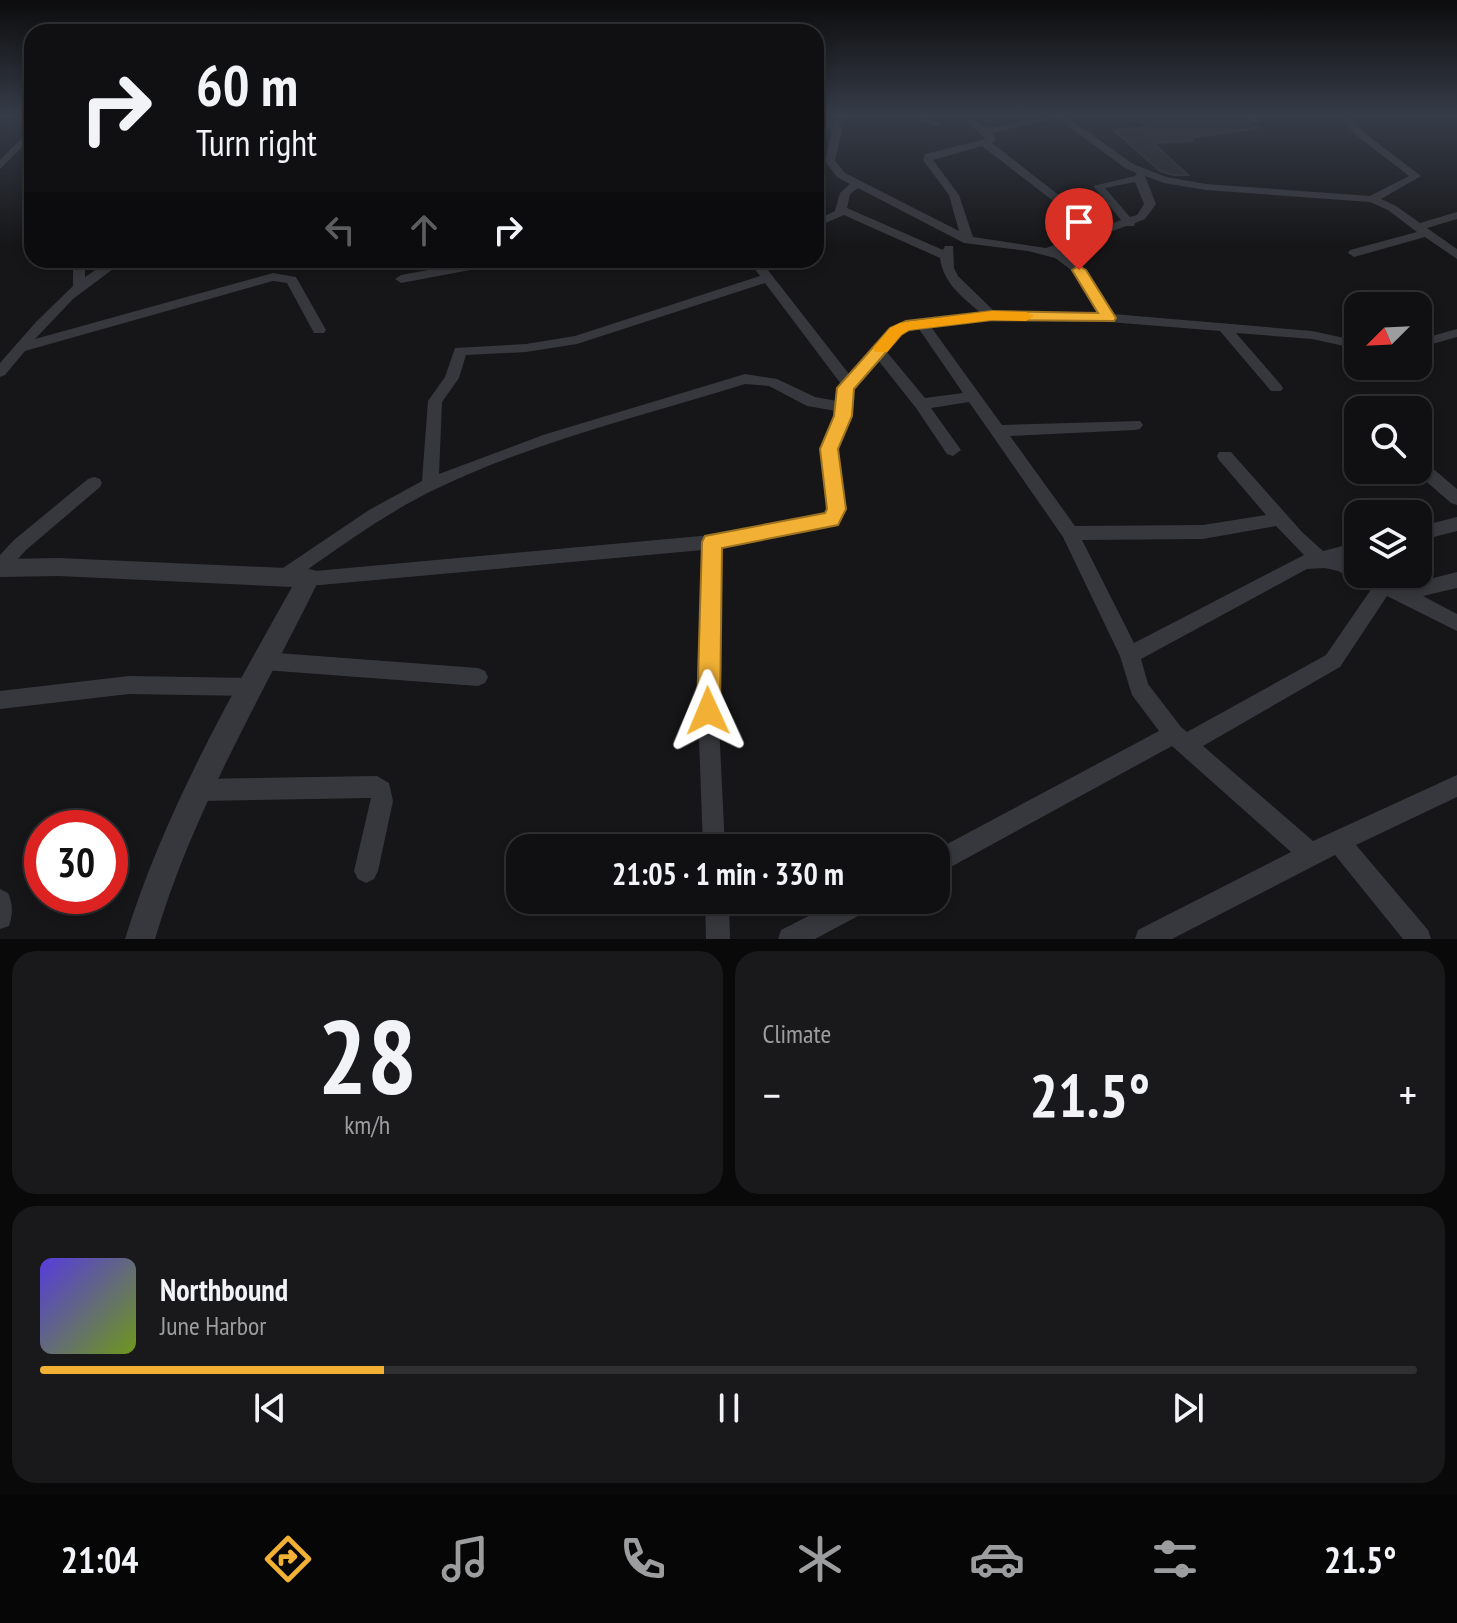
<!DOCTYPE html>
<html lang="en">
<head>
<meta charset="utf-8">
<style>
  :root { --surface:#101012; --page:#19191b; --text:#f1f3f6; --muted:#9c9d9f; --line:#303032; --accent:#f2b134 }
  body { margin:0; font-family:"PT Sans Narrow",sans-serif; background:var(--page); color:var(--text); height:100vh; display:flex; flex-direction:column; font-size:30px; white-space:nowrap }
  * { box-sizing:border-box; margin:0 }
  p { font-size:26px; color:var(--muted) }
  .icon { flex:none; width:44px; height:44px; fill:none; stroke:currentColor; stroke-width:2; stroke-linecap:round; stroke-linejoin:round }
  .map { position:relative; height:939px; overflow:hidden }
  .drawer { display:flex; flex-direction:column; gap:12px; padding:12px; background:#09090a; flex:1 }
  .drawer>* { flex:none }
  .hud { position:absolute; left:24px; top:24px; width:800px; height:244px; border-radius:24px; box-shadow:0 4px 12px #0003,0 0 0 2px var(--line); background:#101012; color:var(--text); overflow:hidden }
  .needle { width:52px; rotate:246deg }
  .controls { position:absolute; left:1344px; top:292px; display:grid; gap:16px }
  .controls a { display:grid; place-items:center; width:88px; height:88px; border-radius:16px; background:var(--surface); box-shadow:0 4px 12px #0003,0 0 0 2px var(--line); font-size:40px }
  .speed { position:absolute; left:24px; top:810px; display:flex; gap:16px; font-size:40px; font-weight:700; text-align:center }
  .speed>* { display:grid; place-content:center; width:104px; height:104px; border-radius:50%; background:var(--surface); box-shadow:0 4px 12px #0003,0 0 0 2px var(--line); line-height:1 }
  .speed .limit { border:12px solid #d22; background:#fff; color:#111 }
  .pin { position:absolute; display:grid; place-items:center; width:68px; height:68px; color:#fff; margin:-82px -34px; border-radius:50% 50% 50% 0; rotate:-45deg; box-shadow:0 0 8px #0007 }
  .pin .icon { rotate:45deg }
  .me { position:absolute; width:88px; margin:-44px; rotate:359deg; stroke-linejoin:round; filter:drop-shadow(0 0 6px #0008) }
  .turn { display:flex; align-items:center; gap:28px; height:168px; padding:0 40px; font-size:36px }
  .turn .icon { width:104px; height:104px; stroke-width:2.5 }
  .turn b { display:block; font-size:56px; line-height:68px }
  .lanes { display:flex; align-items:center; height:76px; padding:0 40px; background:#0003; justify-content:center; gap:40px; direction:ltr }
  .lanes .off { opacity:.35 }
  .big { font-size:60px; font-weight:700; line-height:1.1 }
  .drawer .widget { flex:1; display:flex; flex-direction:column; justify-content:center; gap:12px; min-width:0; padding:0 28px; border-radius:24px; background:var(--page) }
  .drawer .dial { align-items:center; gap:0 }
  .dial b { font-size:104px; line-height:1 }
  .song { display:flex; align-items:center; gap:24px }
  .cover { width:96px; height:96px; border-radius:12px; background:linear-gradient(135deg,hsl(250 70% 55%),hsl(80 70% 35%)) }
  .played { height:8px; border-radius:4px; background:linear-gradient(90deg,var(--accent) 25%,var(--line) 25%) }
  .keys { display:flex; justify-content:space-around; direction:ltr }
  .heat { display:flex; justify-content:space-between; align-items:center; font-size:44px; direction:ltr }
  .drawer .tiles { flex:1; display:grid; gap:12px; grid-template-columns:1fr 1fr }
  .widget:last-child { grid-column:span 2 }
  .trip { position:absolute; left:506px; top:834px; width:444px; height:80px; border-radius:24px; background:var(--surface); box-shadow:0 4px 12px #0003,0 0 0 2px var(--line); font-weight:700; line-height:80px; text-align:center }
  .tab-bar { display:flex; height:128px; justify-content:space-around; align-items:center; background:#060607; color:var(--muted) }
  .tab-bar .icon { width:56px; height:56px }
  .tab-bar .on { color:var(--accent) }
  .tab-bar b { font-size:36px; color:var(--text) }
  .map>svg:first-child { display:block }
  .building { fill:#29292c; stroke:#303034; stroke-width:2 }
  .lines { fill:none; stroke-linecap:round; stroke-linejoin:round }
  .minor { fill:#37383d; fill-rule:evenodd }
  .tertiary { fill:#37383d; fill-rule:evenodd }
  .route { fill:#f2b134; stroke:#9d7322; stroke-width:2 }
  .slow { fill:#f59e0b }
</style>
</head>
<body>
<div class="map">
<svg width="1457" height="939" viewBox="0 0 1457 939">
  <rect width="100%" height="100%" fill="#161618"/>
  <path class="building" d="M 1133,114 L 1238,114 L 1252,126 L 1259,128 L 1190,138 L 1193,141 L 1153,143 L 1188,175 L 1173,175 L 1160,171 L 1114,130 L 1148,127 Z"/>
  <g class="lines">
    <g class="minor">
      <path d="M 816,114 L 823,114 L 832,121 L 843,114 L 854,114 L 838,125 L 842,129 L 835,161 L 845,173 L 959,231 L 949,195 L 923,160 L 925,154 L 986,139 L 957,114 L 967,114 L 986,128 L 1063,114 L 1133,164 L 1166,177 L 1206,184 L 1370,196 L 1409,176 L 1356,135 L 1336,114 L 1346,114 L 1362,131 L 1421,176 L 1381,199 L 1396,206 L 1420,223 L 1457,212 L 1457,219 L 1427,228 L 1457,249 L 1457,259 L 1425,237 L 1354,257 L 1348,253 L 1350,250 L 1417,232 L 1388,210 L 1370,202 L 1206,190 L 1164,183 L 1145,176 L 1156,204 L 1145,219 L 1135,223 L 1134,226 L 1126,226 L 1059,251 L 1083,267 L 1113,314 L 1312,331 L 1358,341 L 1358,349 L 1312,339 L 1236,333 L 1281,385 L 1283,388 L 1281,391 L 1271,391 L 1220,331 L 1109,322 L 992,320 L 931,327 L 1002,425 L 1140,421 L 1143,425 L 1140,429 L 1135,430 L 1010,436 L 1075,526 L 1203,525 L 1266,515 L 1219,460 L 1217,456 L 1219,452 L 1231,452 L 1302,532 L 1323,551 L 1358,542 L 1358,556 L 1346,559 L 1358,564 L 1358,574 L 1379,574 L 1402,586 L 1457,572 L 1457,588 L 1423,596 L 1457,614 L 1457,631 L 1387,596 L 1340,667 L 1203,746 L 1313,841 L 1457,775 L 1457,797 L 1356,845 L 1428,930 L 1431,939 L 1403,939 L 1335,855 L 1172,939 L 1135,939 L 1138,930 L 1291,852 L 1172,746 L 936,875 L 936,850 L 1159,731 L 1132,695 L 1120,656 L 1063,537 L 969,402 L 931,408 L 961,450 L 953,456 L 947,454 L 916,408 L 878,360 L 852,389 L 851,416 L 837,449 L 845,509 L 837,525 L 721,547 L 717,683 L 725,848 L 703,848 L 697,683 L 703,550 L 309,586 L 303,583 L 300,578 L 302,573 C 294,579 287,586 277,582 L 274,577 L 277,572 L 369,510 L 422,481 L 428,401 L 445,377 L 455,348 L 526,344 L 575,336 L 760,276 L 748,260 L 760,260 L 849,374 L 891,328 L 901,323 L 981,313 C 963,298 943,283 940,258 L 844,215 L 816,227 L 816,220 L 835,211 L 840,193 L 850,184 L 837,177 L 825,161 L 832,130 L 816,118 ZM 1057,118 L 1125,168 L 1137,173 L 1135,176 L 1093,186 L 1121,220 L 1101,228 L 992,143 L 996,139 L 992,133 ZM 982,146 L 1092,231 L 1046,248 L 973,237 L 959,195 L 933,160 ZM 1135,182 L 1144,204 L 1137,215 L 1130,217 L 1105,188 ZM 858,188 L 964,243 L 1028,251 L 1055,258 L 1074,272 L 1100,314 L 995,312 L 958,276 L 954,268 L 953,246 L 945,246 L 943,250 L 847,208 L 850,194 ZM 765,283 L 841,384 L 837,401 L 815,397 L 777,379 L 745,374 L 543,435 L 439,474 L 442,402 L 459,378 L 466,355 L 526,352 L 577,344 ZM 919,329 L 963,393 L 925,398 L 886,351 L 901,334 ZM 745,384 L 769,386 L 807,406 L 836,411 L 821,449 L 829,509 L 826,514 L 712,535 L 304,572 C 347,542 391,510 438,488 C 536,441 643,416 745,384 ZM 1276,526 L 1304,555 L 1134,643 L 1082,540 L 1203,539 ZM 1325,568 L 1338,571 L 1372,588 L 1326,655 L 1187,732 L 1181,727 L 1148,684 L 1141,659 L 1307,569 Z"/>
      <path d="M 908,114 L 920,114 L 942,124 L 934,126 Z"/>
      <path d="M 1241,114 L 1252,114 L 1262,122 L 1254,124 Z"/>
      <path d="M 32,128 L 32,137 L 0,169 L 0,160 Z"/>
      <path d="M 73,260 L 85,260 L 85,277 L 110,260 L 125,260 L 73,299 L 35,339 L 273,273 L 296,277 L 326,330 L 324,333 L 314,333 L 287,283 L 273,281 L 25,351 L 5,375 L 0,377 L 0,363 L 36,322 L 73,286 Z"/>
      <path d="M 482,260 L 508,260 L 502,264 L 401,283 L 395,279 L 401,275 Z"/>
      <path d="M 1457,329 L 1457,337 L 1418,348 L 1418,340 Z"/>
      <path d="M 1418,459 L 1424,461 L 1457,489 L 1457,505 L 1451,503 L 1413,470 L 1418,470 Z"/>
      <path d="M 94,477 L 100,479 L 102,483 L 100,487 L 26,550 L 6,572 L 0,574 L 0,555 L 14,540 L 88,479 Z"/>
      <path d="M 1457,517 L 1457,531 L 1418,541 L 1418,527 Z"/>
      <path d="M 264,652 L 478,668 L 485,671 L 488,677 L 485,683 L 478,686 L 264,670 L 257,667 L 254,661 L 257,655 Z"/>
      <path d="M 129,676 L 251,678 L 258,680 L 261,687 L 258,694 L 251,696 L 129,694 L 0,709 L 0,691 Z"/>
      <path d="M 377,776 L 389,783 L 393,801 L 378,871 L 374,879 L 366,883 L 358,879 L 354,871 L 371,798 L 199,801 L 191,798 L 188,790 L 191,782 L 199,779 Z"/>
      <path d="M 0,889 L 8,893 C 13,904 13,914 9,926 L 0,929 Z"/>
      <path d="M 705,900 L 729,900 L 730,939 L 706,939 Z"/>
      <path d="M 840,900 L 877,900 L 873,908 L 815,939 L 778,939 L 781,930 Z"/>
    </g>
    <path class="tertiary" d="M 59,558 L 309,569 L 317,571 L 320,578 C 261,698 193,810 155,939 L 125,939 C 164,813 228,701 292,587 L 59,576 L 0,577 L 0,559 Z"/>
  </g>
  <linearGradient id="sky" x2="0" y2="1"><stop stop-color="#0c0c0d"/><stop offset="0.47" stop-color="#363c48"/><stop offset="1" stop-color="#363c48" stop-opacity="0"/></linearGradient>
  <rect width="1457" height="245" fill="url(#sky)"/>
  <path class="route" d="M 1079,266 L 1086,270 L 1116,318 L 1114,321 L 992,320 L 909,330 L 901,335 L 854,389 L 852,416 L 838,449 L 846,509 L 838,525 L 722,548 L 720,711 L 717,718 L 708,722 L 700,718 L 697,711 L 702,542 L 705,536 L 825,513 L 827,509 L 820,449 L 834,416 L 837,388 L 890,328 L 906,321 L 992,311 L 1098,313 L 1072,270 Z"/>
  <path class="slow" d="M 992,311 L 1026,312 L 1034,316 L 1026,321 L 992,320 L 909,330 L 901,335 L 887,352 L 875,352 L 873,348 L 890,328 L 900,323 Z"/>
</svg>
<div class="controls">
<a><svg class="needle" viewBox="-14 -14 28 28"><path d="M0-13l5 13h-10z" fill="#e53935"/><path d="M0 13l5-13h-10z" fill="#9c9d9f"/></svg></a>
<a><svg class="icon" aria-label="search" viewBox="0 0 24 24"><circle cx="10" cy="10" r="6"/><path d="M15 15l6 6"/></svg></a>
<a><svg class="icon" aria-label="layers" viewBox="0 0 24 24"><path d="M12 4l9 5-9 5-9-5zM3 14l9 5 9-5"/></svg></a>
</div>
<div class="speed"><div class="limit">30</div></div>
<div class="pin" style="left:1079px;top:270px;background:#d93025"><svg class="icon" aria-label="arrive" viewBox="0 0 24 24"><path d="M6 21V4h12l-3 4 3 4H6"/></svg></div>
<svg class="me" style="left:708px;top:711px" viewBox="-20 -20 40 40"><path d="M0-17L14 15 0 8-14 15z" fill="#f2b134" stroke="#fff" stroke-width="4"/></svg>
<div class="trip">21:05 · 1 min · 330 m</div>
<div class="hud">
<div class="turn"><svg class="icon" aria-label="right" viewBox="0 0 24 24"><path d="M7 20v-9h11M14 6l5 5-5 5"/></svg><div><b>60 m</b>Turn right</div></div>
<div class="lanes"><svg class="icon off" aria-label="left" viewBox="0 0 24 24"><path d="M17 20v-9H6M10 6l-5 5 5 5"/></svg><svg class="icon off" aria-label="ahead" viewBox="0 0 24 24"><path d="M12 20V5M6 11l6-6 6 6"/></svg><svg class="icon" aria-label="right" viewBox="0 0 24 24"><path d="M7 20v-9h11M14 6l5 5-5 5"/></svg></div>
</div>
</div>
<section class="drawer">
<div class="tiles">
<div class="widget dial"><b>28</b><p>km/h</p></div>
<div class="widget"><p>Climate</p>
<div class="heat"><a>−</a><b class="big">21.5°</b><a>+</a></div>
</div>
<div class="widget">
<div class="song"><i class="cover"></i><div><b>Northbound</b><p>June Harbor</p></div></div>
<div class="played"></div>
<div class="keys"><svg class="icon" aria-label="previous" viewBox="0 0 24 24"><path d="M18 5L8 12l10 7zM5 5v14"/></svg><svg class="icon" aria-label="pause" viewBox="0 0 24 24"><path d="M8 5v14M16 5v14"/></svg><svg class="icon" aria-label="next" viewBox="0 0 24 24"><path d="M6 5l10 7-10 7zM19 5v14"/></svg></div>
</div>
</div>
</section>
<nav class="tab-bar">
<b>21:04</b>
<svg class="icon on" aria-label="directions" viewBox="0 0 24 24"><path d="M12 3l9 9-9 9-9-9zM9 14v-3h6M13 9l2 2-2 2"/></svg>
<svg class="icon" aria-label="music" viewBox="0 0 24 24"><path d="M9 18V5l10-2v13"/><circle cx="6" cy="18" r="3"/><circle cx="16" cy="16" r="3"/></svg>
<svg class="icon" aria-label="phone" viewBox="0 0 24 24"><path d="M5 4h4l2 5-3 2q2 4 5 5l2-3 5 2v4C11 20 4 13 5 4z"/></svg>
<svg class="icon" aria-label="climate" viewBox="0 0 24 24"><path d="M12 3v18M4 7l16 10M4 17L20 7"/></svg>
<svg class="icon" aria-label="car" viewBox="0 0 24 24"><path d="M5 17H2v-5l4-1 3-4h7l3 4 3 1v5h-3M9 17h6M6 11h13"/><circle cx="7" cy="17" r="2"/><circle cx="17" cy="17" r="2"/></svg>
<svg class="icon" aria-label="filters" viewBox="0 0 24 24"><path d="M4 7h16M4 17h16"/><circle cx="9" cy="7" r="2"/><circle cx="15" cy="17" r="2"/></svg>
<b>21.5°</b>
</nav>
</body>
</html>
